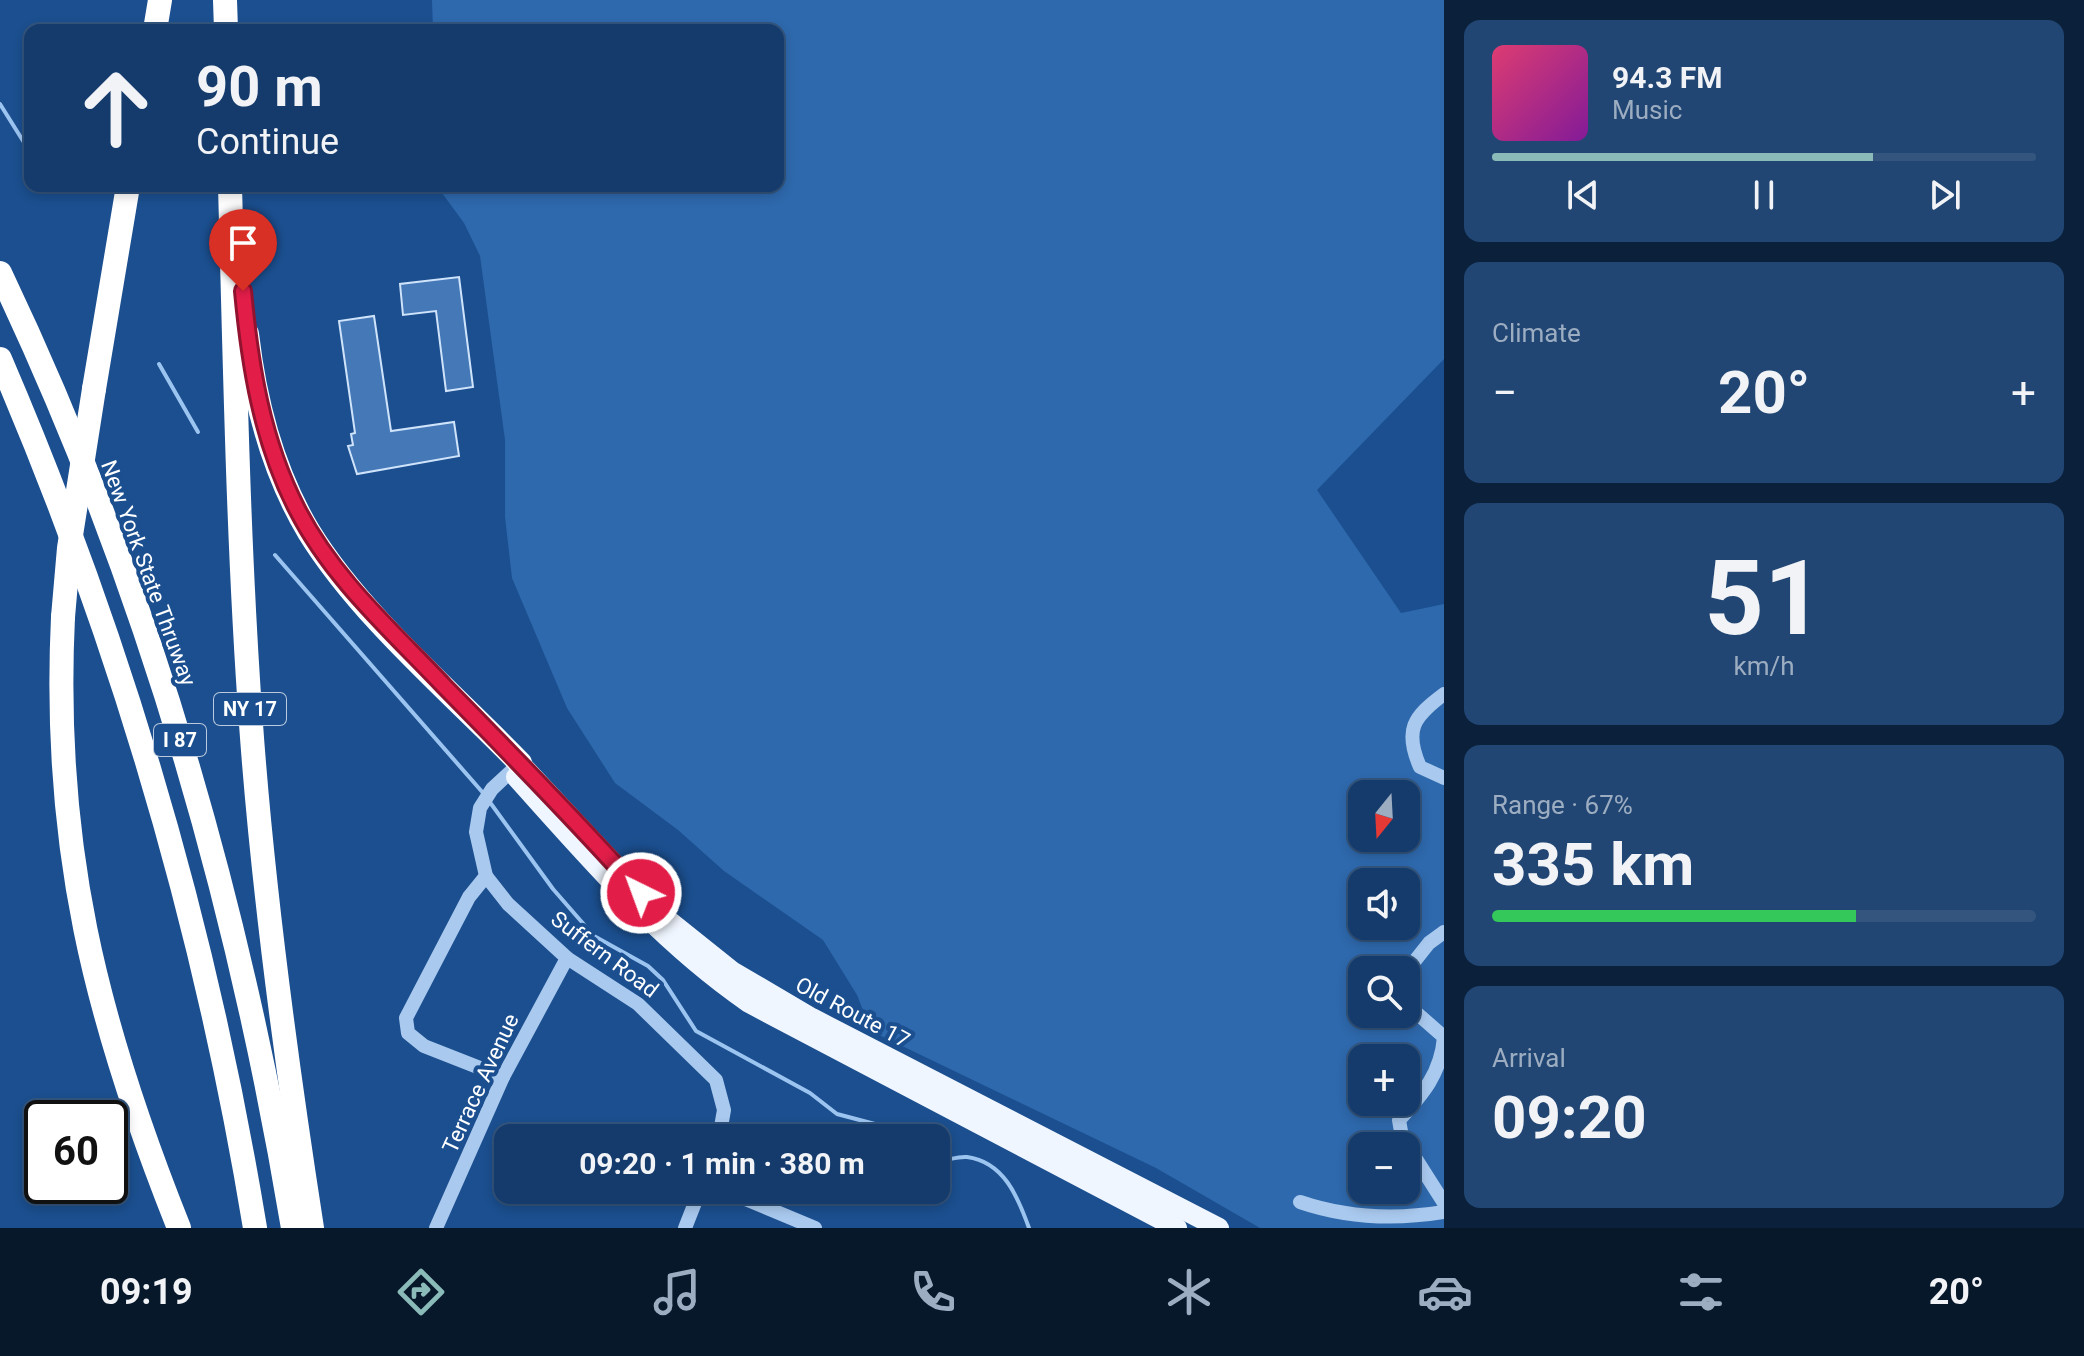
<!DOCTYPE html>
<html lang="en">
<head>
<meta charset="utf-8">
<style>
  :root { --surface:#143b6b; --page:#214673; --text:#f1f3f6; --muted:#9dadc1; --line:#33557e; --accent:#8bbbb9 }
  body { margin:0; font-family:Roboto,sans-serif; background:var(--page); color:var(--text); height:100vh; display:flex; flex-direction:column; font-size:30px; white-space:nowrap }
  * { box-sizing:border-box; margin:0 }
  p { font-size:26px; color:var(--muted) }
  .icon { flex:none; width:44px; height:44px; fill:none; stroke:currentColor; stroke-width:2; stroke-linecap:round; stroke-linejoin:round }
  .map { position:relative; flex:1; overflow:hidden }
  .panel { display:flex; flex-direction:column; gap:20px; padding:20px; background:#0b203b; width:640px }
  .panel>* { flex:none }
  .hud { position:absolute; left:24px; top:24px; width:760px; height:168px; border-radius:16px; box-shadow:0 4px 12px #0003,0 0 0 2px var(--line); background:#143b6b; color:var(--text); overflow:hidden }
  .needle { width:52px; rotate:198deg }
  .tools { position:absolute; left:1348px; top:780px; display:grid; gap:16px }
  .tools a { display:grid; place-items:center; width:72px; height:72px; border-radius:16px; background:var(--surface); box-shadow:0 4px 12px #0003,0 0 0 2px var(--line); font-size:40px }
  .speed { position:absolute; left:24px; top:1100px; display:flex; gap:16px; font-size:40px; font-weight:700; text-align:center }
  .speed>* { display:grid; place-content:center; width:104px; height:104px; border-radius:50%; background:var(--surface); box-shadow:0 4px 12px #0003,0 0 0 2px var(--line); line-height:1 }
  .speed .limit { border:4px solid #111; border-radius:12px; background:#fff; color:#111 }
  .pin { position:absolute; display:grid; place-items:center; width:68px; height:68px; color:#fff; margin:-82px -34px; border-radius:50% 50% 50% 0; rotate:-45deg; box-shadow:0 0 8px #0007 }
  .pin .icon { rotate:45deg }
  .me { position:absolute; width:88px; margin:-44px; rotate:318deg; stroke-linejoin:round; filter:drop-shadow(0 0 6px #0008) }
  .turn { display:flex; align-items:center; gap:28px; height:168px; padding:0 40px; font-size:36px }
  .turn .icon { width:104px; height:104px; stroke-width:2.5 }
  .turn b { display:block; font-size:56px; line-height:68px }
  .big { font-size:60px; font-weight:700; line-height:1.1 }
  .panel .card { flex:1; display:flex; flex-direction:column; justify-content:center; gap:12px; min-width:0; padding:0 28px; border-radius:16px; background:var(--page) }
  .panel .dial { align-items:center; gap:0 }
  .dial b { font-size:104px; line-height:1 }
  .song { display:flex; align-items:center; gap:24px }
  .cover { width:96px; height:96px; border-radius:12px; background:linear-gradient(135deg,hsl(340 70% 55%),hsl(290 70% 35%)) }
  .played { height:8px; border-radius:4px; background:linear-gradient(90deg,var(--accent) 70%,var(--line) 70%) }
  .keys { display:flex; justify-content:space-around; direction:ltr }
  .heat { display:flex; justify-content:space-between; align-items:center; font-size:44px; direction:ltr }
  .charge { height:12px; border-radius:6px; background:linear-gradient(90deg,#34c759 67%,var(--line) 0) }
  .trip { position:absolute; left:494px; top:1124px; width:456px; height:80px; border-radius:16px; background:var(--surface); box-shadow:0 4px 12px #0003,0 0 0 2px var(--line); font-weight:700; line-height:80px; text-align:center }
  .dock { display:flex; height:128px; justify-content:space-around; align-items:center; background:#08182b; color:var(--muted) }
  .dock .icon { width:56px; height:56px }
  .dock .selected { color:var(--accent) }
  .dock b { font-size:36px; color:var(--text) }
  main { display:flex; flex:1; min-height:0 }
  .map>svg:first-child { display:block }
  .green { fill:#2e69ad; fill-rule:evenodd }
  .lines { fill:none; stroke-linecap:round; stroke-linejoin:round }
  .stream { stroke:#9cc4f0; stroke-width:4 }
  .building { fill:#4478b7; stroke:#cfe3fa; stroke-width:2 }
  .minor { stroke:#a9c9ee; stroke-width:14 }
  .major { stroke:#f0f6ff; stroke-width:20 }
  .highway { stroke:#fff; stroke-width:24 }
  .highway-bridge { stroke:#fff; stroke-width:24 }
  .route-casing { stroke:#92132f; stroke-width:20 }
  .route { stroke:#e11d48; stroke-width:14 }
  .labels { text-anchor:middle; stroke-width:8; stroke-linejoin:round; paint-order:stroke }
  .shield { fill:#1b4f8f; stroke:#bbcadd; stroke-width:2 }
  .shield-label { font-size:20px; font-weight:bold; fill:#fff }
  .street-label { font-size:22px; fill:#fff; stroke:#1b4f8f }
</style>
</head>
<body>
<main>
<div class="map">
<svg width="1444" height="1228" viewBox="0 0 1444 1228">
  <rect width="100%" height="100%" fill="#1b4f8f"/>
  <path class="green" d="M 432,0 L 1444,0 L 1444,359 L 1317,490 L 1401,613 L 1444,604 L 1444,1228 L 1260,1228 L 1156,1168 L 871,1031 L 857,995 L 823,940 L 724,871 L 678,830 L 615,783 L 567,708 L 512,578 L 505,517 L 505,440 L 480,256 L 464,223 L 442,193 L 442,186 L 778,186 L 778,30 L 433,30 ZM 1362,794 L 1406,794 L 1406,838 L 1362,838 ZM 1362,882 L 1406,882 L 1406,926 L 1362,926 ZM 1362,970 L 1406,970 L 1406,1014 L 1362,1014 ZM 1362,1058 L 1406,1058 L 1406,1102 L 1362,1102 ZM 1362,1146 L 1406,1146 L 1406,1190 L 1362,1190 Z"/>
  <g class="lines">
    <g class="stream">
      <path d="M 0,104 L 30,152"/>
      <path d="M 51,186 L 53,189"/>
      <path d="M 159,364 L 198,432"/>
      <path d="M 275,555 L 484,794"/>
      <path d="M 489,801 L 553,889 L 594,936 L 648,966 L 663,980 L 696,1031 L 810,1093 L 837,1114 L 890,1128 L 903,1138"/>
      <path d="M 936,1161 C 947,1161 957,1156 967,1157 C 1004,1162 1018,1197 1029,1228"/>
    </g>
  </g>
  <g class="building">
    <path d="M 459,277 L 473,387 L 446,391 L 436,311 L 403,315 L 400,284 Z"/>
    <path d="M 374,316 L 391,431 L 454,422 L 459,456 L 357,474 L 348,446 L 353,445 L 351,434 L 355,433 L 339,321 Z"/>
  </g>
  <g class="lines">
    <g class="minor">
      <path d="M 1444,694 C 1413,717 1404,730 1420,767 L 1444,778"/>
      <path d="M 520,763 L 492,789 L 480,808 L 476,832 L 486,876 L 508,904 L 567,958 L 638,1004 L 716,1080 L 724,1110 L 719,1138"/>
      <path d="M 486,876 L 469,897 L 406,1018 L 408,1033 L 424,1046 L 503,1077"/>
      <path d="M 1406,972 L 1429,943 L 1444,932"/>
      <path d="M 1406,980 L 1412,1009 L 1444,1037 C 1441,1073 1423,1094 1399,1120 L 1402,1137 L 1444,1203"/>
      <path d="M 724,1190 L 815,1228"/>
      <path d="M 1300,1202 C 1347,1218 1395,1220 1444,1212"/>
      <path d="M 436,1228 L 503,1077 L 567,958"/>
      <path d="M 685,1228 L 700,1190"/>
    </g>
    <g class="major">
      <path d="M 520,763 L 662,915 L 732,971 L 812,1018 L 1219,1228"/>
      <path d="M 516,777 C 589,858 659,941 749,1003 L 1177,1228"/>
    </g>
    <g class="highway">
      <path d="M 225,0 L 226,30"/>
      <path d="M 155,30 L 160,0"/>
      <path d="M 230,186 C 235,365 238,545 251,724 C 263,893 286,1061 312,1228"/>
      <path d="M 0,273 C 144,575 238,898 293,1228"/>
      <path d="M 247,334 C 255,403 273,472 309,532 C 360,615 451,692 520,763"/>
      <path d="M 0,359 C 120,638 206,929 255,1228"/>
      <path d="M 94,389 L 128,186"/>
      <path d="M 63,617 C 52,845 95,1018 179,1228"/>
    </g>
    <path class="highway-bridge" d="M 63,617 L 69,548 L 94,389"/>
  </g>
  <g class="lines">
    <g class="route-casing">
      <path id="route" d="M 243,291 C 250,366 262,441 297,509 C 332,578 391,630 444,686 C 511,754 577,822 641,893"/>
    </g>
    <use href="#route" class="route"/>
  </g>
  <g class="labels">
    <g class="shield">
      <rect x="214" y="693" width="72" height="32" rx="6"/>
      <rect x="154" y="724" width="52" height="32" rx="6"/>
    </g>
    <g class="shield-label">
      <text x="250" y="716">NY 17</text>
      <text x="180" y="747">I 87</text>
    </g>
    <g class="street-label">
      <text transform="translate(149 573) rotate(70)" y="8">New York State Thruway</text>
      <text transform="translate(605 954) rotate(37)" y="8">Suffern Road</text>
      <text transform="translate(853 1012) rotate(28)" y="8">Old Route 17</text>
      <text transform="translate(480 1083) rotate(-65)" y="8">Terrace Avenue</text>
    </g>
  </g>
</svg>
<div class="tools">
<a><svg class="needle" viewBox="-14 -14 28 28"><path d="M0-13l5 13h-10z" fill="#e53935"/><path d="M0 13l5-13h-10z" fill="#9dadc1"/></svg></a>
<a><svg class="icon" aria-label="sound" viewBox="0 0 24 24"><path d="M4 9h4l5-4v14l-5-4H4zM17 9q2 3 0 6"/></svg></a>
<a><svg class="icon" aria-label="search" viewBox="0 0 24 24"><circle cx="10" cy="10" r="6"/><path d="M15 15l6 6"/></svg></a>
<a>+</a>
<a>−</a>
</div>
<div class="speed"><div class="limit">60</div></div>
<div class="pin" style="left:243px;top:291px;background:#d93025"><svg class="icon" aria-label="arrive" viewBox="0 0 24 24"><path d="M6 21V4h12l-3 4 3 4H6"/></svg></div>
<svg class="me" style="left:641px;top:893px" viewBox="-20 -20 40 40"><circle r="17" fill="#e11d48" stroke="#fff" stroke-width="3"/><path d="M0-11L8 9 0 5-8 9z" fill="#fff"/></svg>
<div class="trip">09:20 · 1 min · 380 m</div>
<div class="hud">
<div class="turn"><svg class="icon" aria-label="ahead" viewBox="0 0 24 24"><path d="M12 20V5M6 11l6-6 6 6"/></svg><div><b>90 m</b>Continue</div></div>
</div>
</div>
<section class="panel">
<div class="card">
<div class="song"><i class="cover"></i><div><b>94.3 FM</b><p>Music</p></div></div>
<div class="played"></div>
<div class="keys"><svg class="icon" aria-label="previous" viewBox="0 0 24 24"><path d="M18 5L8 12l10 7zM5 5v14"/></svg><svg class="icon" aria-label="pause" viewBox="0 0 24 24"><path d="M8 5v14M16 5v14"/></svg><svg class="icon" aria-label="next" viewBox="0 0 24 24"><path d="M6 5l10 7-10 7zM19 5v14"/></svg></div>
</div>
<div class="card"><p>Climate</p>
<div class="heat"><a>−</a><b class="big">20°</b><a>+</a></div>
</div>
<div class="card dial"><b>51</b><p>km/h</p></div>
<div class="card"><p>Range · 67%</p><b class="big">335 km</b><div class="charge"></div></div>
<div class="card"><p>Arrival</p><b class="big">09:20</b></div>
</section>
</main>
<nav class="dock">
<b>09:19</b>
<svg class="icon selected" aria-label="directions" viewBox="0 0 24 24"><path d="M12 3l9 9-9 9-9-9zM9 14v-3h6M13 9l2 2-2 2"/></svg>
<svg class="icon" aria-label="music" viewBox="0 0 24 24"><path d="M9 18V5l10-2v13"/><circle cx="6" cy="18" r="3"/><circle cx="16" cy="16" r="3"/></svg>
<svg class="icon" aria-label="phone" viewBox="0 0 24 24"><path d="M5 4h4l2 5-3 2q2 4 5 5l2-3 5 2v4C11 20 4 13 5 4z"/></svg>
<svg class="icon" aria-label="climate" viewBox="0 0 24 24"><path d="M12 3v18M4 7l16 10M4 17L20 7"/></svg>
<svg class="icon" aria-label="car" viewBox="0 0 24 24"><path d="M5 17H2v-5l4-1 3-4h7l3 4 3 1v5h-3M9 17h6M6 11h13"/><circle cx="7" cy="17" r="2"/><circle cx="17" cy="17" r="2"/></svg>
<svg class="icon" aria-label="filters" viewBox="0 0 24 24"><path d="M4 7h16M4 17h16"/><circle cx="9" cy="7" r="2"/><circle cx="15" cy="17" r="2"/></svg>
<b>20°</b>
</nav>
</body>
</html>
